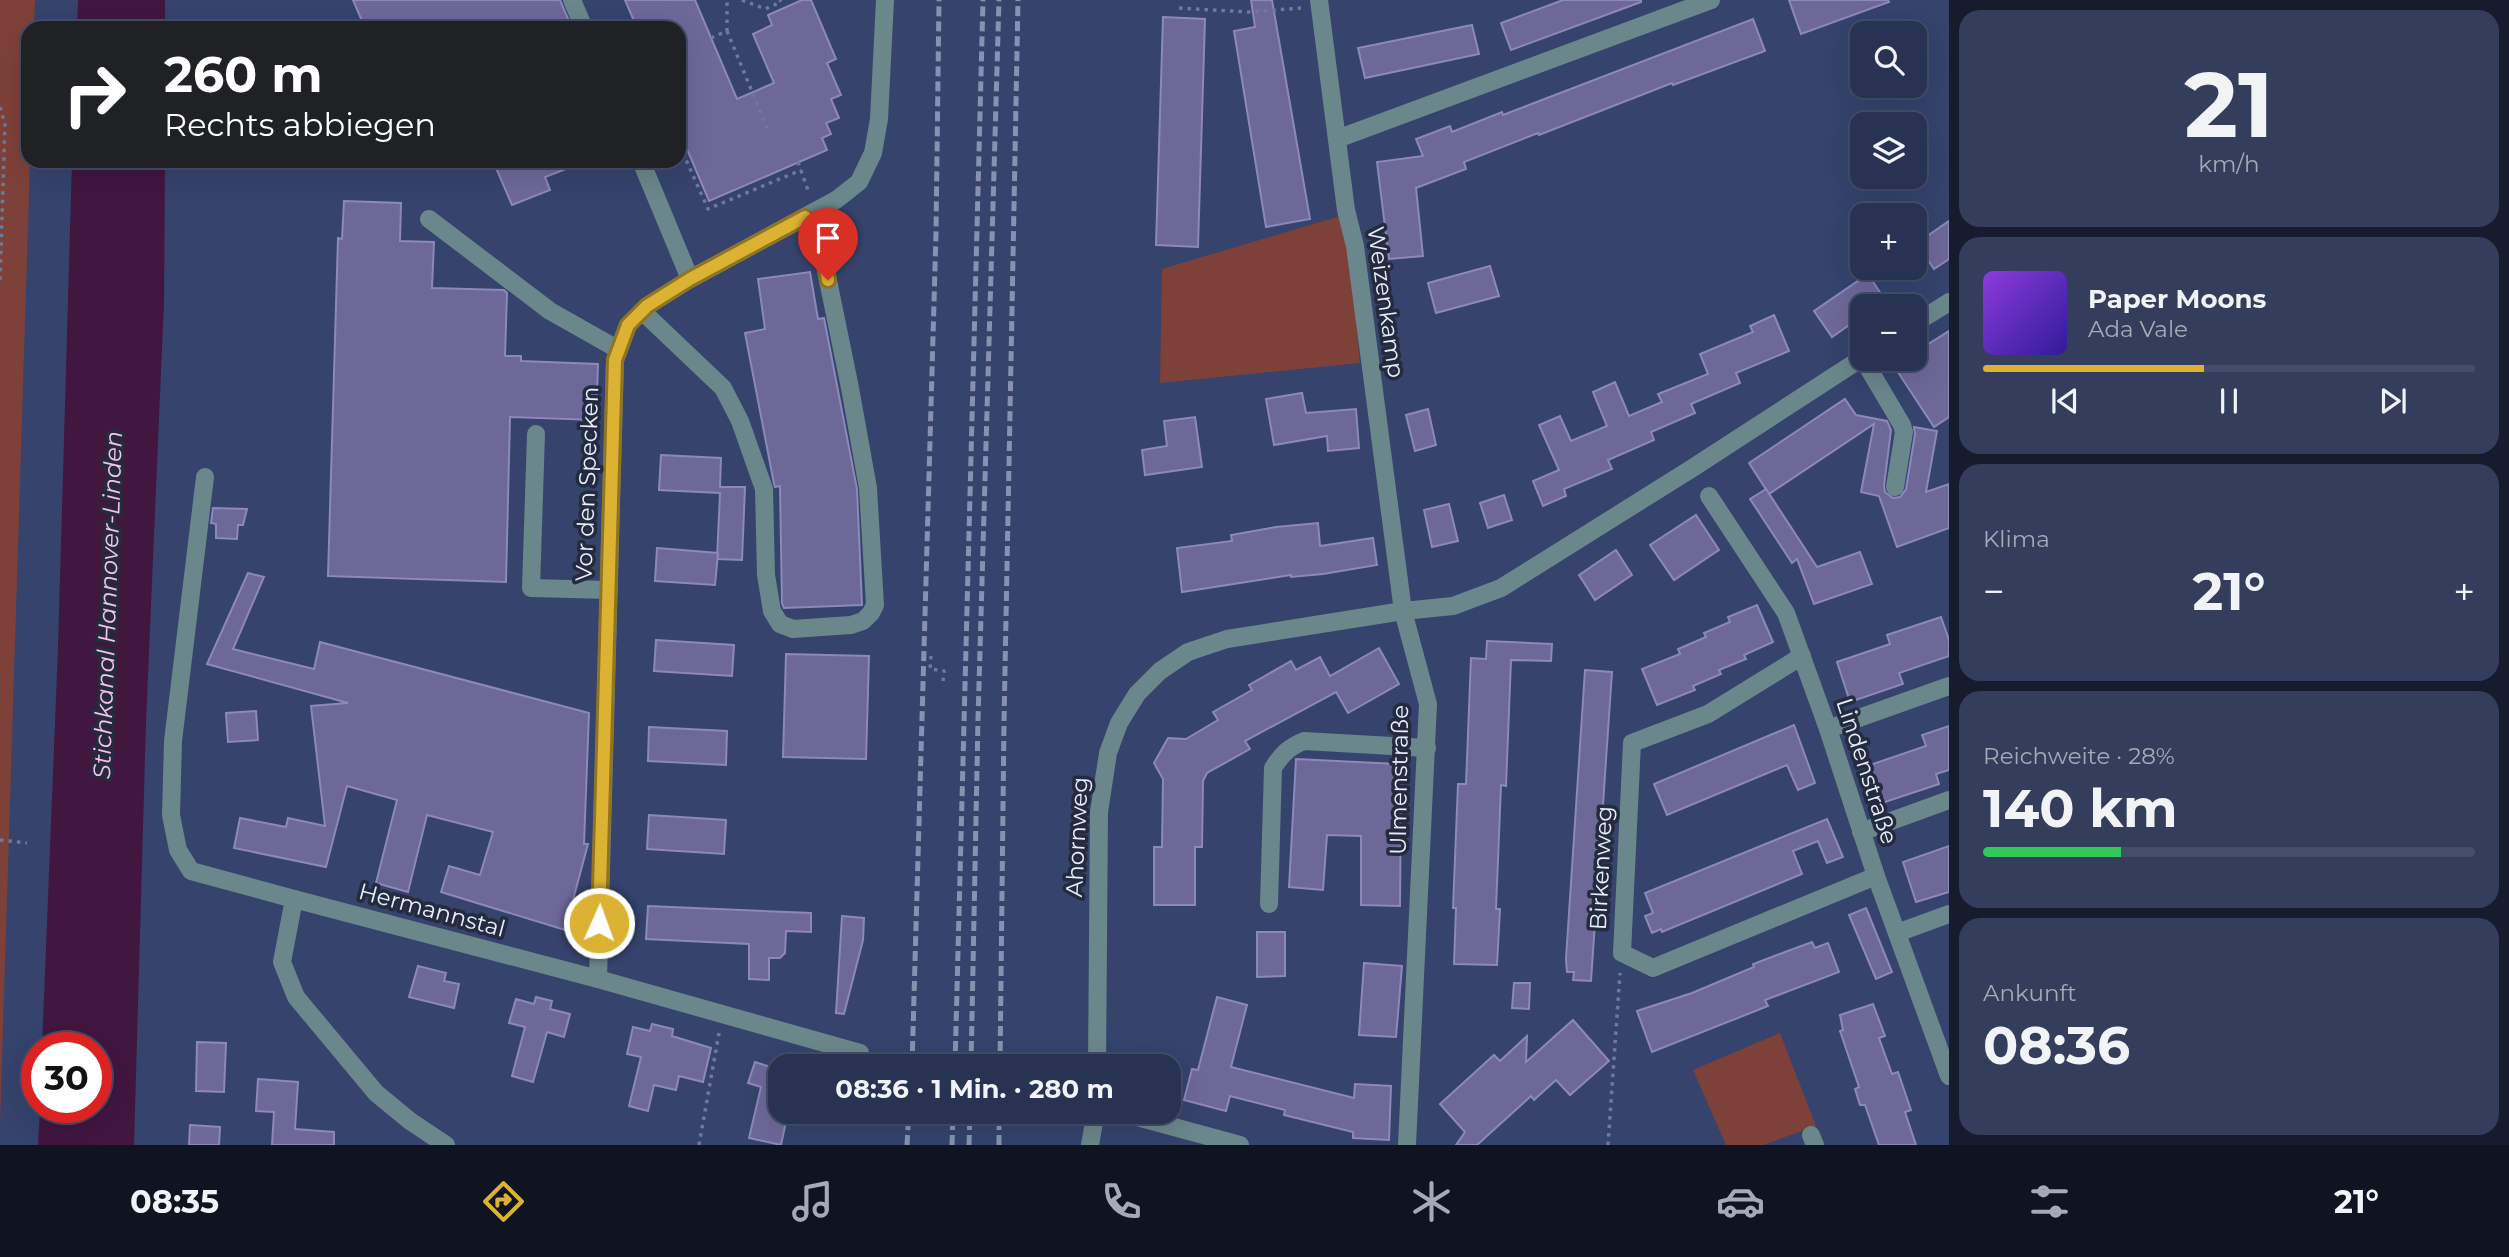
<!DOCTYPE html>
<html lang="de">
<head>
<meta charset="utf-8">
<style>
  :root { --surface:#283252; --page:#343e5c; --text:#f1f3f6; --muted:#a5aab8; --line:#444d69; --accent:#dcb233 }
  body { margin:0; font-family:Montserrat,sans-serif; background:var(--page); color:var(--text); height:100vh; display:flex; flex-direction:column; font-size:26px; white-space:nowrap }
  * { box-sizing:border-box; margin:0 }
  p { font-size:23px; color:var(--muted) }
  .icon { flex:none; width:38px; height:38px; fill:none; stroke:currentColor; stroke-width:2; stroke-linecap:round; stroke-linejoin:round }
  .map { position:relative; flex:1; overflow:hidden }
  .details { display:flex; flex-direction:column; gap:10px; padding:10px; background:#161c2d; width:560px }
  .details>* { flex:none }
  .guide { position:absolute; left:21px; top:21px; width:665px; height:147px; border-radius:21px; box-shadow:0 7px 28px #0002,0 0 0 2px var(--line); background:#202124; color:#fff; overflow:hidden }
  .controls { position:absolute; left:1850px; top:21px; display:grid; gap:14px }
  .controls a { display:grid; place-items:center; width:77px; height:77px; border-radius:14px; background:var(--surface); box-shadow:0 7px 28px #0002,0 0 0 2px var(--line); font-size:35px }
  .speed { position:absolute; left:21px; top:1032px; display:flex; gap:14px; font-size:35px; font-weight:700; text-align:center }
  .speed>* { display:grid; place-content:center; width:91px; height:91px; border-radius:50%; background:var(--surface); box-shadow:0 7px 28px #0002,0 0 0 2px var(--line); line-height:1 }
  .speed .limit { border:10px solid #d22; background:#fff; color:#111 }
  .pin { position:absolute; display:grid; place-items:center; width:60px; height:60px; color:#fff; margin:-72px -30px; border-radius:50% 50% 50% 0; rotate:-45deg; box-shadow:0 0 7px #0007 }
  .pin .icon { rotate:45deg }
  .me { position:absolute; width:77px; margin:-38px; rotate:2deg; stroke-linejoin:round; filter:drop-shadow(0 0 5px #0008) }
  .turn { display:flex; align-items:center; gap:24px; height:147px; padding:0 28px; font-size:32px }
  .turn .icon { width:91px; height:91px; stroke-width:2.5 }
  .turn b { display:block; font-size:49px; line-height:60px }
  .big { font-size:52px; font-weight:700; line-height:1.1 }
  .details .tile { flex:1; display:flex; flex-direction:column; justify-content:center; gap:10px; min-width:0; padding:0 24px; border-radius:21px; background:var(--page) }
  .details .dial { align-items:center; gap:0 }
  .dial b { font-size:91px; line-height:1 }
  .song { display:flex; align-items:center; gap:21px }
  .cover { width:84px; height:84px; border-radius:10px; background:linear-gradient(135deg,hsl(270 70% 55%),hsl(250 70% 35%)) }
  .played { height:7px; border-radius:4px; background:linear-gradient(90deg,var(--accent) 45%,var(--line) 45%) }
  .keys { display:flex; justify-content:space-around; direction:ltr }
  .heat { display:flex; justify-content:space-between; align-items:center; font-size:38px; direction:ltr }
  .charge { height:10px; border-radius:5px; background:linear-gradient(90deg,#34c759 28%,var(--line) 0) }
  .trip { position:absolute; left:768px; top:1054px; width:413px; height:70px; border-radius:21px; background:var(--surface); box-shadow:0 7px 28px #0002,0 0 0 2px var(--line); font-weight:700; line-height:70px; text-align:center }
  .tab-bar { display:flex; height:112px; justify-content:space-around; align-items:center; background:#101421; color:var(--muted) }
  .tab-bar .icon { width:49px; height:49px }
  .tab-bar .selected { color:var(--accent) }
  .tab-bar b { font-size:32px; color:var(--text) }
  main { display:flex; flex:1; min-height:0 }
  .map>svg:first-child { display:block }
  .green { fill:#7e4139 }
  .water { fill:#41163f }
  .building { fill:#6e6899; stroke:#8d88ba; stroke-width:2 }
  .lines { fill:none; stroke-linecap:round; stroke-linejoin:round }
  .path { stroke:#6e799b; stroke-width:3.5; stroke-dasharray:3.5 5; stroke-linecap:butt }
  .minor { stroke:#6a878b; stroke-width:18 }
  .rail { stroke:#8892b0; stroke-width:5; stroke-dasharray:10 5; stroke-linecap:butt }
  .route-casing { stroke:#8f7421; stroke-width:18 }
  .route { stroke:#dcb233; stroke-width:12 }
  .labels { text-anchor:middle; stroke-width:7; stroke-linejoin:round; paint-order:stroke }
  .street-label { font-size:23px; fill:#e8eefe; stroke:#242b3e }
  .water-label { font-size:24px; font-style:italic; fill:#f9c0f4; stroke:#242b3e }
</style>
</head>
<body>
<main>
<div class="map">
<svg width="1949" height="1145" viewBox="0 0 1949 1145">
  <rect width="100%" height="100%" fill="#35436d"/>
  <g class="green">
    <path d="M 0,0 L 35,0 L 34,28 L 28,28 L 30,161 L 0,1123 Z"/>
    <path d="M 1347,214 L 1360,363 L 1160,383 L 1162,269 Z"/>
    <path d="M 1780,1033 L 1816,1126 L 1763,1145 L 1726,1145 L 1693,1070 Z"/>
  </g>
  <g class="water">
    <path d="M 78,0 L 165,0 L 165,28 L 77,28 Z"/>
    <path d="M 72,161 L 165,161 L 164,301 L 146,722 L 134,1145 L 38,1145 L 40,1108 L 96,1108 L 96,1048 L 42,1048 L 58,648 Z"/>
  </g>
  <g class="building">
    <path d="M 353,0 L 560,0 L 572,28 L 365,28 Z"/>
    <path d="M 625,0 L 695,0 L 737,99 L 774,83 L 753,34 L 772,25 L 768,15 L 802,0 L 811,0 L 836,59 L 827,63 L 841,95 L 831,99 L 839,118 L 826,123 L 831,134 L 822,138 L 827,150 L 709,201 L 684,142 L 679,144 L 679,28 L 637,28 Z"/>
    <path d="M 1251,0 L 1272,0 L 1310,219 L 1266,227 L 1234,31 L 1255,27 Z"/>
    <path d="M 1563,0 L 1641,0 L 1641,2 L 1511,50 L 1501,23 Z"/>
    <path d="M 1789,0 L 1888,0 L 1889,2 L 1801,34 Z"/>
    <path d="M 1163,17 L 1205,19 L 1198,247 L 1156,245 Z"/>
    <path d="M 1753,19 L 1765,51 L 1673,85 L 1672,83 L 1539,135 L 1538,133 L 1464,162 L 1466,169 L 1416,188 L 1423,256 L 1389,259 L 1377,162 L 1423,156 L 1416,139 L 1450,126 L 1452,132 L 1502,112 L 1503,115 Z"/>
    <path d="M 1472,25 L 1479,54 L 1365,78 L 1358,48 Z"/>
    <path d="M 493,161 L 584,161 L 584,162 L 545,177 L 550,190 L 512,205 Z"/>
    <path d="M 344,201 L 401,203 L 400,241 L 434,242 L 432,288 L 504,290 L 507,293 L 505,356 L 521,356 L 521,361 L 598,364 L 596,420 L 510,417 L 506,582 L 328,576 L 338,238 L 342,239 Z"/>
    <path d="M 1949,221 L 1949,259 L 1934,269 L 1917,243 Z"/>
    <path d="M 1490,266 L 1499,296 L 1436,313 L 1428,283 Z"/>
    <path d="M 810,272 L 818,319 L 824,318 L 857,489 L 862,605 L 784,608 L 782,603 L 780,486 L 775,487 L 774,484 L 745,333 L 765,329 L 758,279 Z"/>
    <path d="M 1868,274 L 1885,300 L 1876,306 L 1862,306 L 1862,316 L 1832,337 L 1814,311 Z"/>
    <path d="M 1774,315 L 1789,351 L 1736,373 L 1740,383 L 1691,404 L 1695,413 L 1651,432 L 1654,440 L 1608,460 L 1612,469 L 1564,489 L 1566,496 L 1543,506 L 1533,481 L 1559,470 L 1539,425 L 1560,416 L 1571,441 L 1607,426 L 1593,392 L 1615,382 L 1629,416 L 1662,402 L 1658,394 L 1708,374 L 1700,354 L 1753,332 L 1750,326 Z"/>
    <path d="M 1949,331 L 1949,417 L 1934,427 L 1894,366 L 1906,359 L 1914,359 L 1914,353 Z"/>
    <path d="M 1302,393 L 1306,413 L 1356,409 L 1359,448 L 1328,451 L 1327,436 L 1274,445 L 1266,399 Z"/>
    <path d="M 1845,399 L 1856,415 L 1887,421 L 1891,430 L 1884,486 L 1885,492 L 1893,498 L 1900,497 L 1906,489 L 1915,434 L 1914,427 L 1937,431 L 1926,492 L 1949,484 L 1949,528 L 1897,547 L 1879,496 L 1861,492 L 1874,424 L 1769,494 L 1749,463 Z"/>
    <path d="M 1428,409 L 1436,445 L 1415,451 L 1406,415 Z"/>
    <path d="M 1195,417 L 1202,467 L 1145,475 L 1142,450 L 1167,446 L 1164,421 Z"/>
    <path d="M 661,455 L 721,458 L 720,487 L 745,487 L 742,560 L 717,559 L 720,493 L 659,490 Z"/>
    <path d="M 1766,489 L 1817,567 L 1860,552 L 1872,584 L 1814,604 L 1797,559 L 1792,563 L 1750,499 Z"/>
    <path d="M 1504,495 L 1512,520 L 1488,528 L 1480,503 Z"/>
    <path d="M 1449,504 L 1458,541 L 1432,547 L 1424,510 Z"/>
    <path d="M 213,508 L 247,509 L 243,525 L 238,525 L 237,539 L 216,538 L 216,524 L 211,523 Z"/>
    <path d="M 1696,515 L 1719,550 L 1674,580 L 1650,545 Z"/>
    <path d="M 1318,523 L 1320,546 L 1373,538 L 1377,565 L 1323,574 L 1291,577 L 1291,575 L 1182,592 L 1177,548 L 1232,541 L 1231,535 L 1276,527 Z"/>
    <path d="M 657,548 L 718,553 L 715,585 L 655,581 Z"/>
    <path d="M 1616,550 L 1632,575 L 1595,600 L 1579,575 Z"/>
    <path d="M 248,573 L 264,577 L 233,649 L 314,669 L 320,642 L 589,713 L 584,844 L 588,844 L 565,930 L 441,892 L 449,866 L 480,875 L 493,832 L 427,815 L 408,892 L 376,883 L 397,800 L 347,786 L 326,867 L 234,848 L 240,818 L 286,827 L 288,818 L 325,826 L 311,706 L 348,703 L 207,664 Z"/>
    <path d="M 1757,605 L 1773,642 L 1744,655 L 1746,659 L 1719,670 L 1721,674 L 1693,686 L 1695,690 L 1657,705 L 1642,669 L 1680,654 L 1678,649 L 1706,637 L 1704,633 L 1730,622 L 1728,617 Z"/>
    <path d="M 1941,617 L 1949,640 L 1949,656 L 1899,673 L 1903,684 L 1850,702 L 1837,662 L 1890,644 L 1887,635 Z"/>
    <path d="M 656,640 L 734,645 L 732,676 L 654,671 Z"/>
    <path d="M 1487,641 L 1552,644 L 1551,661 L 1511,660 L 1506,786 L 1501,785 L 1496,909 L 1500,909 L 1497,965 L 1454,964 L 1456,908 L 1453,908 L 1458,784 L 1466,784 L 1471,658 L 1486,659 Z"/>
    <path d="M 1379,648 L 1399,684 L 1348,713 L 1336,692 L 1245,741 L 1250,749 L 1207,773 L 1203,781 L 1202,847 L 1195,847 L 1195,905 L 1154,905 L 1154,847 L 1162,847 L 1163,779 L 1154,763 L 1168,738 L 1186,739 L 1218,720 L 1213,712 L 1252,690 L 1249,685 L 1291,661 L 1296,670 L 1320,657 L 1330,676 Z"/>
    <path d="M 786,654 L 869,656 L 866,759 L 783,757 Z"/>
    <path d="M 1585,670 L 1612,672 L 1591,981 L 1573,980 L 1574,972 L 1567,972 L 1566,959 Z"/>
    <path d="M 256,711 L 258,740 L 228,742 L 226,713 Z"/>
    <path d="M 1794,725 L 1815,783 L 1798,790 L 1787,765 L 1667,815 L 1654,784 Z"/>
    <path d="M 1949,726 L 1949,770 L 1936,774 L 1939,784 L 1882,803 L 1870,765 L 1926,746 L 1922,735 Z"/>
    <path d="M 649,727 L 727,731 L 726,765 L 648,761 Z"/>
    <path d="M 1296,759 L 1397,764 L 1396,791 L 1401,791 L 1400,906 L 1361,905 L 1361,836 L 1327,835 L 1323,890 L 1289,887 Z"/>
    <path d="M 649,815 L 726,820 L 724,854 L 647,849 Z"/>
    <path d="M 1827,819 L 1843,857 L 1827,863 L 1818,841 L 1793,851 L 1802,874 L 1662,932 L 1661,929 L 1652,933 L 1645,916 L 1653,913 L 1645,893 Z"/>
    <path d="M 1949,846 L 1949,892 L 1916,902 L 1903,862 Z"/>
    <path d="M 648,906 L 811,913 L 811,932 L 786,931 L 785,953 L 780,958 L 769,958 L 769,980 L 749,979 L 749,944 L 646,939 Z"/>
    <path d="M 1866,908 L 1892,972 L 1876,979 L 1849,915 Z"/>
    <path d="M 842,916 L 864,918 L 863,940 L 844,1014 L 836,1013 Z"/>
    <path d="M 1257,932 L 1285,932 L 1285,976 L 1257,977 Z"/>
    <path d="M 1812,942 L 1815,948 L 1828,943 L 1839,972 L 1765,1000 L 1768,1006 L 1652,1052 L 1637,1011 L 1692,993 L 1754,967 L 1753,964 Z"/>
    <path d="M 1364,963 L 1402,966 L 1396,1037 L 1359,1035 Z"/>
    <path d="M 418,966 L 446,973 L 444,981 L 459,984 L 454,1008 L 409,997 Z"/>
    <path d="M 1514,983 L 1530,983 L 1529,1009 L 1512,1008 Z"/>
    <path d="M 536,997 L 552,1001 L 550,1009 L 570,1014 L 564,1037 L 547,1032 L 533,1082 L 512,1076 L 525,1027 L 509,1023 L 516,999 L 534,1004 Z"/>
    <path d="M 1217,997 L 1247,1005 L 1231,1067 L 1354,1098 L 1355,1084 L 1391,1086 L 1389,1140 L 1353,1138 L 1353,1132 L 1284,1115 L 1285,1110 L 1230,1096 L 1226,1111 L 1184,1100 L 1192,1069 L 1198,1070 Z"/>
    <path d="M 1873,1004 L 1885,1036 L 1879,1038 L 1892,1074 L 1898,1072 L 1911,1110 L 1905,1112 L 1916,1145 L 1879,1145 L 1865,1105 L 1860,1105 L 1855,1089 L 1859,1087 L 1840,1031 L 1843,1030 L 1840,1015 Z"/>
    <path d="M 1573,1020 L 1609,1061 L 1570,1095 L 1556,1080 L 1534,1100 L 1531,1096 L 1477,1145 L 1456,1145 L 1465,1132 L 1440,1104 L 1494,1055 L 1500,1061 L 1527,1036 L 1526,1062 Z"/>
    <path d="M 652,1024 L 673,1029 L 672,1036 L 711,1048 L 703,1082 L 679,1076 L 676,1090 L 654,1085 L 648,1111 L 629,1106 L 641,1057 L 627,1054 L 633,1027 L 650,1031 Z"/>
    <path d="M 197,1042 L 226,1043 L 224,1092 L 196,1091 Z"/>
    <path d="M 755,1062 L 780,1070 L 780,1116 L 787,1117 L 781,1145 L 749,1138 L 761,1087 L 748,1083 Z"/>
    <path d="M 258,1079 L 298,1082 L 295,1129 L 334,1132 L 334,1145 L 272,1145 L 274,1112 L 256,1111 Z"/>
    <path d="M 190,1125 L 220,1127 L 219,1145 L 189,1145 Z"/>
  </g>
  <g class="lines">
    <g class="path">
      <path d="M 742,0 L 765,9 L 781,2 L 780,0"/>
      <path d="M 1179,8 L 1249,12 L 1301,8"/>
      <path d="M 727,31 L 767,128"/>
      <path d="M 711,38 L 727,31 L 727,0"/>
      <path d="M 0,107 L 5,124 L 0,280"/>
      <path d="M 679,156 L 687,162 L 708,209 L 801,170"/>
      <path d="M 562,161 L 595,168 L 610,161"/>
      <path d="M 798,162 L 809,193"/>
      <path d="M 931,656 L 930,669 L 944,671 L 943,681"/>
      <path d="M 0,840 L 27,843"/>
      <path d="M 699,1145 L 719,1033"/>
      <path d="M 1608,1145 L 1620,973"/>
    </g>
    <g class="minor">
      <path d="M 572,0 L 584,28"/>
      <path d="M 1319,0 L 1346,210 L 1355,246 L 1403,611 L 1428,704 L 1407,1145"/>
      <path d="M 1337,139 L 1711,0"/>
      <path d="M 641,161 L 690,279"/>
      <path d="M 429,219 L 550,311 L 619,350"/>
      <path d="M 642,311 L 723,388 L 740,421 L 764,489 L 766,575 L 772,611 L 780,624 L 793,629 L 851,625 L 863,621 L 871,613 L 875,605 L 868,488 L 850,388 L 823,256 L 805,217"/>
      <path d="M 1914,324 L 1949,302"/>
      <path d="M 1863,359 L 1902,425 L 1904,432 L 1895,487"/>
      <path d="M 536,434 L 531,588 L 609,590"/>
      <path d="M 205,477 L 173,741 L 171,815 L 178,850 L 191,871 L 294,899"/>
      <path d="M 1709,496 L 1786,613 L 1828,729 L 1876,876 L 1949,1076"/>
      <path d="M 1802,656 L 1708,714 L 1632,743 L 1622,953 L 1653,968 L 1876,876"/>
      <path d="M 1828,729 L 1949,686"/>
      <path d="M 1861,832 L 1949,800"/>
      <path d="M 1269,904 L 1273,768 C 1282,754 1289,747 1304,741 L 1427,748"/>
      <path d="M 1897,933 L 1949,914"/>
      <path d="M 598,979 L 615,360 L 628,325 L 647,306 L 690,279 L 836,200 L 859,182 L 873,153 L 879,119 L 885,0"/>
      <path d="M 1097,1066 L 1099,812 L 1108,753 L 1119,723 L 1137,694 L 1160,671 L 1188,652 L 1227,639 L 1403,611 L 1453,606 L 1501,588 L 1691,469 L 1862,358"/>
      <path d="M 1115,1111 L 1240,1145"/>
      <path d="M 1811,1135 L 1815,1145"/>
      <path d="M 446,1145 L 410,1121 L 376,1093 L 296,997 L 282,962 L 294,899 L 598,979 L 860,1053"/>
      <path d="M 1090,1145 L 1096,1111"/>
    </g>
    <g class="rail">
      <path d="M 912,1066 L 936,233 L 939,0"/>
      <path d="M 955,1066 L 983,0"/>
      <path d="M 971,1066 L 978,719 L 999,0"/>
      <path d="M 1000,1066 L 1004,722 L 1018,0"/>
      <path d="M 907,1145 L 909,1111"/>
      <path d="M 952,1145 L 953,1111"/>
      <path d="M 969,1145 L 970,1111"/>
      <path d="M 999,1145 L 999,1111"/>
    </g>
  </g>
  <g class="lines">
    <g class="route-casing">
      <path id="route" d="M 599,923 L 615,360 L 628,325 L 647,306 L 690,279 L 805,217 L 823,256 L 828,280"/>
    </g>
    <use href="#route" class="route"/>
  </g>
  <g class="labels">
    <g class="street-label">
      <text transform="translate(1386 302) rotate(82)" y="8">Weizenkamp</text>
      <text transform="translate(587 484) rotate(-88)" y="8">Vor den Specken</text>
      <text transform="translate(1867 771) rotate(72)" y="8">Lindenstraße</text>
      <text transform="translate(1399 780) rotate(-89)" y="8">Ulmenstraße</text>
      <text transform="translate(1077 837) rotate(-87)" y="8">Ahornweg</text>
      <text transform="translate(1601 868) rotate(-87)" y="8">Birkenweg</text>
      <text transform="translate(432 910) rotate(15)" y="8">Hermannstal</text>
    </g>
    <g class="water-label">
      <text transform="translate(108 605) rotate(-88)" y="8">Stichkanal Hannover-Linden</text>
    </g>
  </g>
</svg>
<div class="controls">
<a><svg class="icon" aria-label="search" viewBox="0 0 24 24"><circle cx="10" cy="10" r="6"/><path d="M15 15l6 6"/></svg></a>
<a><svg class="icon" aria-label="layers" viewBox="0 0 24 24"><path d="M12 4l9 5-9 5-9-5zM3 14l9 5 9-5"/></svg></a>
<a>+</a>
<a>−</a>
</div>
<div class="speed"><div class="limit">30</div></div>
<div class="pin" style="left:828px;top:280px;background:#d93025"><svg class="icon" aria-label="arrive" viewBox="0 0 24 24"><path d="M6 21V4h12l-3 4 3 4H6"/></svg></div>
<svg class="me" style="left:599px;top:923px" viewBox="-20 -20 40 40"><circle r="17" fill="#dcb233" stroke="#fff" stroke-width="3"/><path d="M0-11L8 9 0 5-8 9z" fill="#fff"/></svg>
<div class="trip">08:36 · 1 Min. · 280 m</div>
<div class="guide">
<div class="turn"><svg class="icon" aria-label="right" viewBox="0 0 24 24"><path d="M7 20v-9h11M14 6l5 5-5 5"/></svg><div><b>260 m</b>Rechts abbiegen</div></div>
</div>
</div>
<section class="details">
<div class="tile dial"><b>21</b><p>km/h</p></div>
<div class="tile">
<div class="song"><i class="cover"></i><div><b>Paper Moons</b><p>Ada Vale</p></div></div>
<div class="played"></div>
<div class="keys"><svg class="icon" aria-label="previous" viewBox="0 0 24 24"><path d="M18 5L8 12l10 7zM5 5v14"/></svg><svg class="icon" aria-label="pause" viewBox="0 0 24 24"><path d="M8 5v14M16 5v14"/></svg><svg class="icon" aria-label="next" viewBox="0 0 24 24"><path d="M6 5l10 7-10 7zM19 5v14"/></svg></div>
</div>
<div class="tile"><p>Klima</p>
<div class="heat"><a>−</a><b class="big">21°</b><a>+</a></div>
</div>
<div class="tile"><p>Reichweite · 28%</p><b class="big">140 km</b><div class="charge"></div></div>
<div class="tile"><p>Ankunft</p><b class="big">08:36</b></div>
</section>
</main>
<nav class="tab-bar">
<b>08:35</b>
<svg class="icon selected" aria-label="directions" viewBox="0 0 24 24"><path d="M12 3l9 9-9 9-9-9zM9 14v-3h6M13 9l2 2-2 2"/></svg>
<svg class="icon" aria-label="music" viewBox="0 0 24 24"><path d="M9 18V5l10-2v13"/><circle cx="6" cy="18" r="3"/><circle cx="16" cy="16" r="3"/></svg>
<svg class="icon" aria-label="phone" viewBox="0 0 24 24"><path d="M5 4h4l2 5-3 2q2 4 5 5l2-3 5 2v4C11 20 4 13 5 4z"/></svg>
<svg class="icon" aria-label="climate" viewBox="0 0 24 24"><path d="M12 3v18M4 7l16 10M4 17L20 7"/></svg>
<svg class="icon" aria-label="car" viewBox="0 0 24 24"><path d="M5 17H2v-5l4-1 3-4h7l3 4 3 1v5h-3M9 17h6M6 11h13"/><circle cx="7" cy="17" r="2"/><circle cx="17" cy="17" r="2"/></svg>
<svg class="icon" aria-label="filters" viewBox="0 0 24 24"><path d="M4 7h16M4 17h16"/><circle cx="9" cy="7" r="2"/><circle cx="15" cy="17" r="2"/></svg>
<b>21°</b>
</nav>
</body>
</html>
